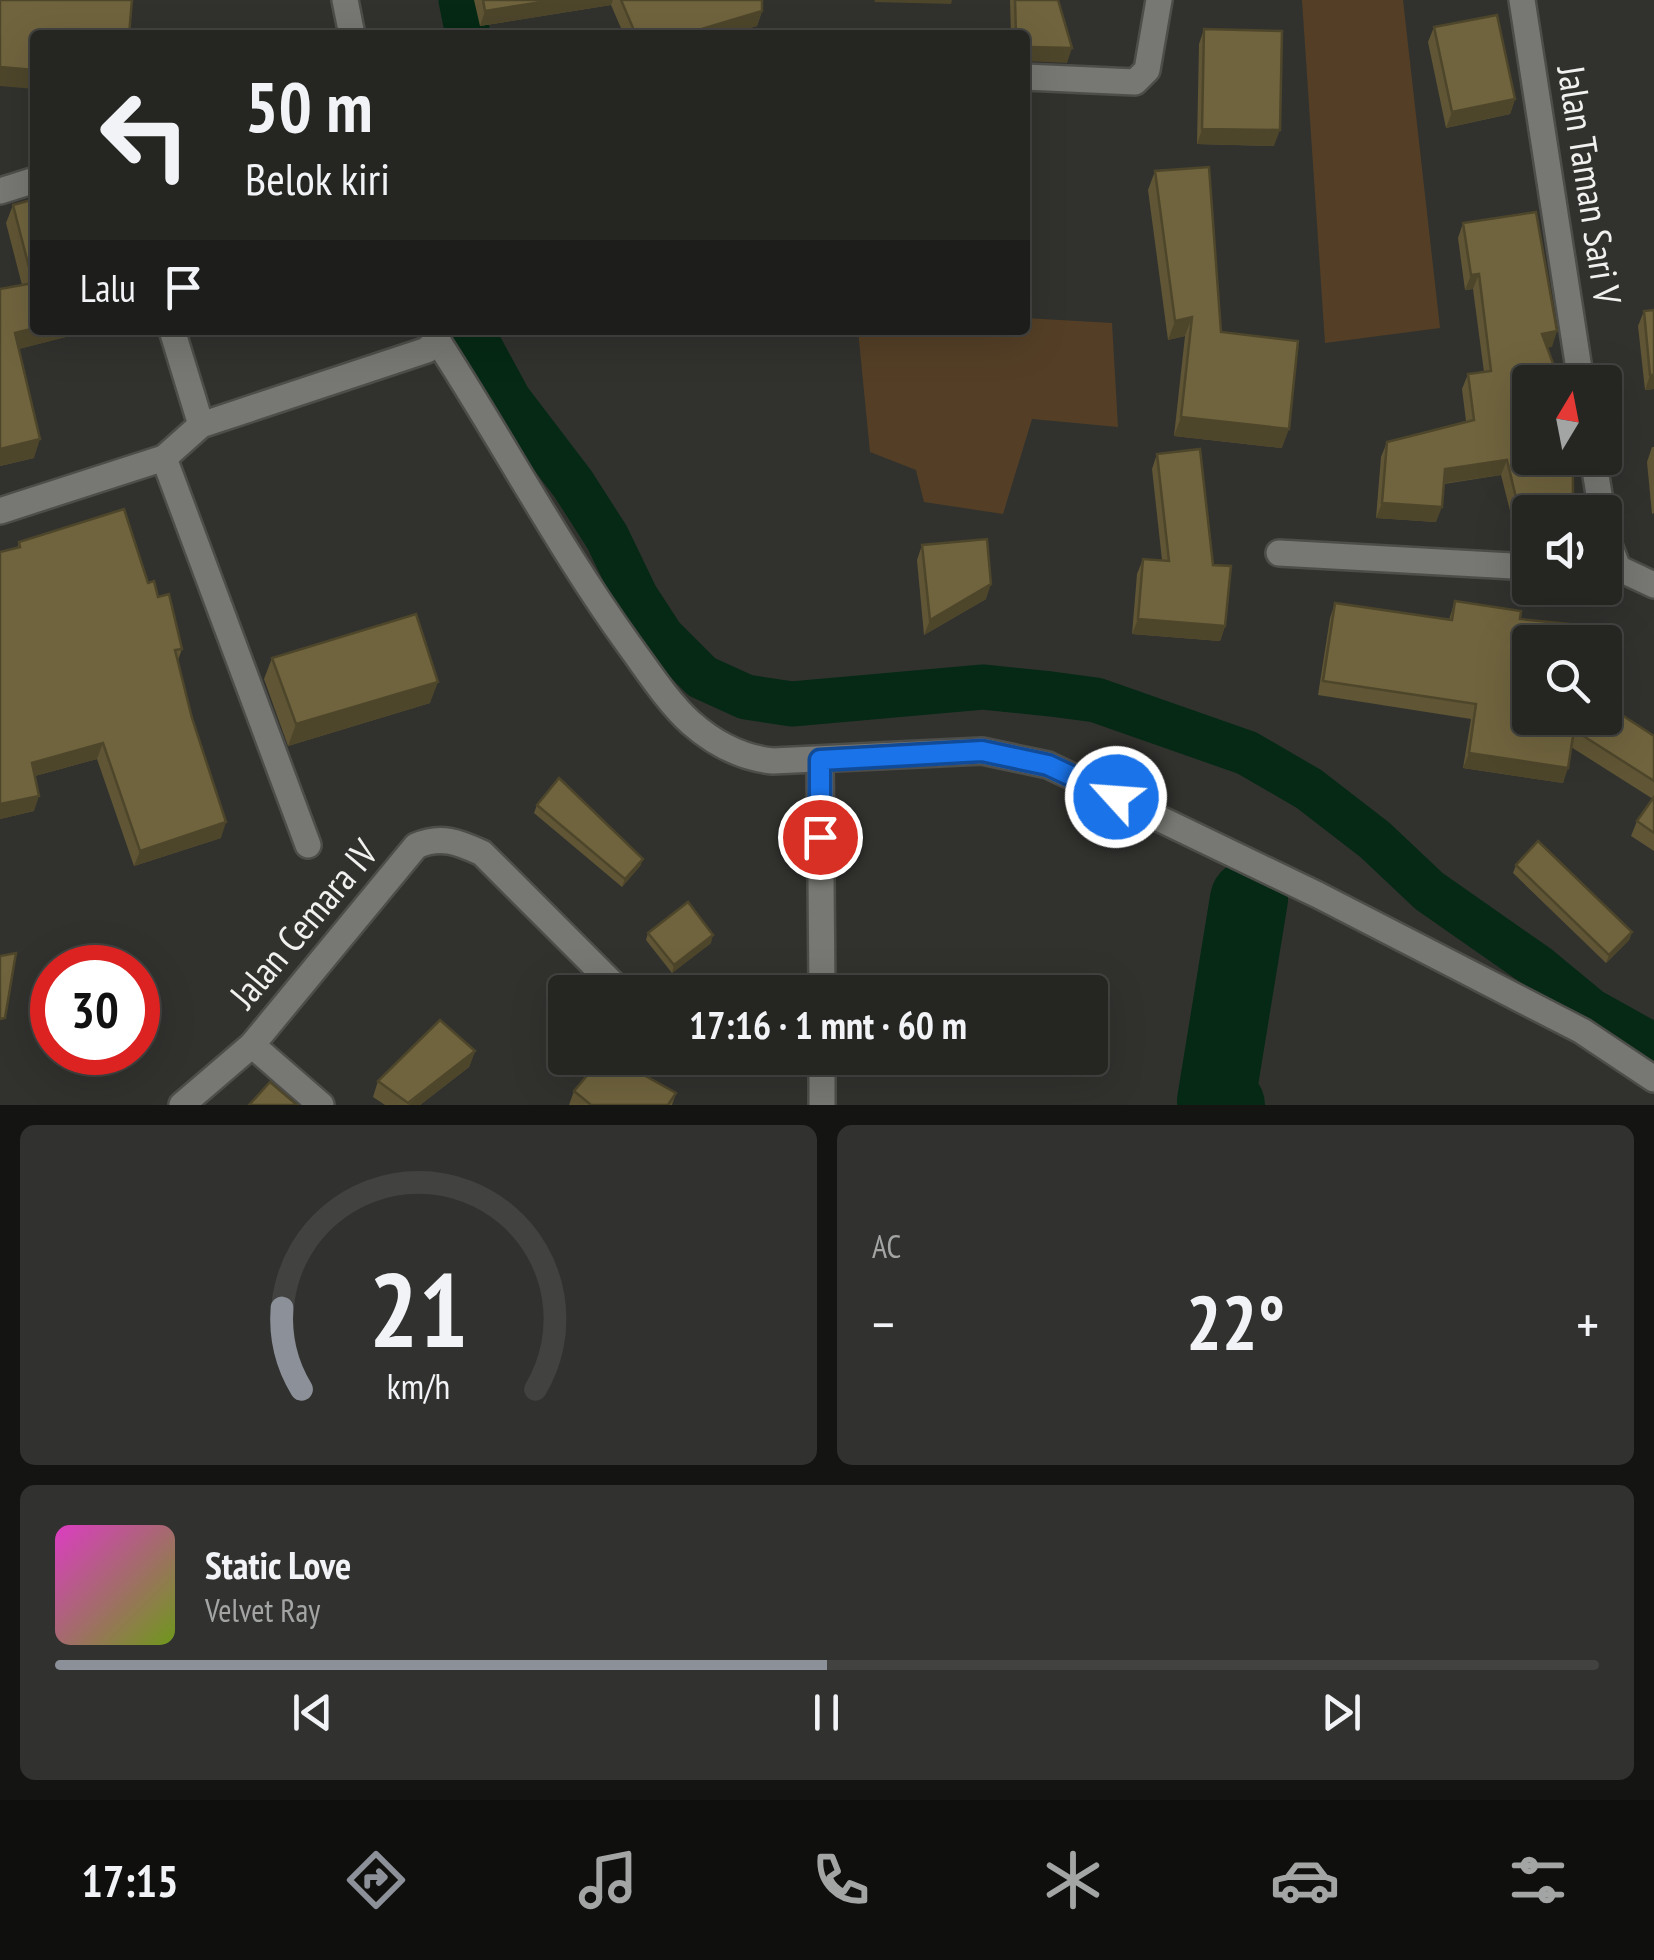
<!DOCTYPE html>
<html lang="id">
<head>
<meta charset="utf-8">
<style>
  :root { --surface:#252622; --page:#31322f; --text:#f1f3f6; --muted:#a3a5a5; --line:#424340; --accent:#8c9099 }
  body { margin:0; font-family:"PT Sans Narrow",sans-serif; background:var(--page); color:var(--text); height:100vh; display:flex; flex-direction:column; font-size:38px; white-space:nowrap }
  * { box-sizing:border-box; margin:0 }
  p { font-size:32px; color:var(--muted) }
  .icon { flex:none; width:55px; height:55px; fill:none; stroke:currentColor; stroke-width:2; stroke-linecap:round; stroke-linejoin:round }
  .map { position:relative; height:1105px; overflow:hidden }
  .details { display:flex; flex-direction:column; gap:20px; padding:20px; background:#141513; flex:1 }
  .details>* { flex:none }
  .top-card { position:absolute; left:30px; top:30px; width:1000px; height:305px; border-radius:10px; box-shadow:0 10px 40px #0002,0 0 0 2px var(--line); background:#252622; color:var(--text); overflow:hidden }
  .needle { width:65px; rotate:10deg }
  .buttons { position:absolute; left:1512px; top:365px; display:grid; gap:20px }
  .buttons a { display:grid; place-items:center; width:110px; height:110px; border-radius:10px; background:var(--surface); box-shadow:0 10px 40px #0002,0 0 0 2px var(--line); font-size:50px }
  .speed { position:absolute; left:30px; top:945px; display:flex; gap:20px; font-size:50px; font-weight:700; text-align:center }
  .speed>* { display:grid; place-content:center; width:130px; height:130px; border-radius:50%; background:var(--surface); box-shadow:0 10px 40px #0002,0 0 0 2px var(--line); line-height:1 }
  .speed .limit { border:15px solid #d22; background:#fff; color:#111 }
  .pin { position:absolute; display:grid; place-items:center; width:85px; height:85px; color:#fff; margin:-42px; border:5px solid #fff; border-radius:50%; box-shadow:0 2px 10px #0007 }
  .me { position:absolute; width:110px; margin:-55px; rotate:296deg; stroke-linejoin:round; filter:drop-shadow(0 0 8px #0008) }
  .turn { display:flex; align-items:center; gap:35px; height:210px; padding:0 50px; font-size:45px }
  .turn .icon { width:130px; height:130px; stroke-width:2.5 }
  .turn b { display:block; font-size:70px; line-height:85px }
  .then { display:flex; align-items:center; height:95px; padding:0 50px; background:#0003; gap:20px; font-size:38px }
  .big { font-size:75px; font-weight:700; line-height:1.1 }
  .details .widget { flex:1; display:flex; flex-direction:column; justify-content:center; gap:15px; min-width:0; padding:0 35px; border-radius:15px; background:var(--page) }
  .details .dial { align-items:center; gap:0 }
  .dial svg { height:260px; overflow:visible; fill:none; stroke:var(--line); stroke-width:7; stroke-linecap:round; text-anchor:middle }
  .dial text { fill:var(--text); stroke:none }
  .song { display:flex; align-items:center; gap:30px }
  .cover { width:120px; height:120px; border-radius:15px; background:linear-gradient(135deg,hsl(310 70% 55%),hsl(80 70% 35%)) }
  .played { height:10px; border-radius:5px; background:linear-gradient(90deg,var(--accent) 50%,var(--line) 50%) }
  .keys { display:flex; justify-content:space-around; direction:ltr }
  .heat { display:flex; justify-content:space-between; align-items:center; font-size:55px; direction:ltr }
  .details .tiles { flex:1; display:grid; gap:20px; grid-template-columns:1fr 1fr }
  .widget:last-child { grid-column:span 2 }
  .trip { position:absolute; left:548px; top:975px; width:560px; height:100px; border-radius:10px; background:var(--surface); box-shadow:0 10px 40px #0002,0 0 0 2px var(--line); font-weight:700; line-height:100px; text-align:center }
  .menu { display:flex; height:160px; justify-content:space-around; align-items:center; background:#0f0f0e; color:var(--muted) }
  .menu .icon { width:70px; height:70px }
  .menu .selected { color:var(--accent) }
  .menu b { font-size:45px; color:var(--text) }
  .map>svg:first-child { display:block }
  .green { fill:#543f26 }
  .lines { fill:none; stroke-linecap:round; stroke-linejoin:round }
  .stream { stroke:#052914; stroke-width:12 }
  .canal { stroke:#052914; stroke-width:45 }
  .river { stroke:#052914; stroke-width:78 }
  .street-casing { stroke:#4d4d4a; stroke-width:30 }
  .street { stroke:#777773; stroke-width:25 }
  .wall { fill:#605635 }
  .shaded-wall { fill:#4e462b }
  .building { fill:#70643e; stroke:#4e462b; stroke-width:2.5 }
  .route-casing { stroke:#114b97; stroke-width:25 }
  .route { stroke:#1a73e8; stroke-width:18 }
  .labels { text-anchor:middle; stroke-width:10; stroke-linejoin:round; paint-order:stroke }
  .street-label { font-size:38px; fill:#f1f1ef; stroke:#31322e }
</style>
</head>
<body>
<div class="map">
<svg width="1654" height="1105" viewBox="0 0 1654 1105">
  <rect width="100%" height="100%" fill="#31322e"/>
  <g class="green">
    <path d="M 1302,0 L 1403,0 L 1440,328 L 1325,343 Z"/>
    <path d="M 1025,318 L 1112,323 L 1118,427 L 1032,419 L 1003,514 L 924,502 L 916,470 L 870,452 L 858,330 L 1025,330 Z"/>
  </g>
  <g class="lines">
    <path class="stream" d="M 1214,1105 L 1216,1101"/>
    <g class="canal">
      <path d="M 461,0 L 468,35"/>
      <path d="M 471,330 L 509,400 L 573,484 L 607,537 L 636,597 L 662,637 L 702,677 L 746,697 L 792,704 L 983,687 L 1051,694 L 1096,700 L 1247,753 L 1309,789 L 1375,840 L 1429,891 L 1539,968 L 1591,1011 L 1654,1046"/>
    </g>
    <path class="river" d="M 1226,1105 L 1216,1101 L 1249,899"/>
    <g class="street-casing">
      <g id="street">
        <path d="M 345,0 L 352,35"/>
        <path d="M 1522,0 L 1581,382"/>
        <path d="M 1025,77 L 1135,82 L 1147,70 L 1159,0"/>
        <path d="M 0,191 L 35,180"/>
        <path d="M 172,330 L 201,425"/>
        <path d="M 437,340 C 502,440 559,548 629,645 C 648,671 667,701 691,723 C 715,744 742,758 773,761 L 982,751 L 1048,765 L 1318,895 L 1582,1031 L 1654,1079"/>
        <path d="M 164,458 L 308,845"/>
        <path d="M 1593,458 L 1602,512"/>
        <path d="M 0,511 L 164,458 L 201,425 L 427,350 L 437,340 L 439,330"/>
        <path d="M 1605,535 L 1618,568"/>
        <path d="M 1279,553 L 1530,567"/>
        <path d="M 1605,568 L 1618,568 L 1654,585"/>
        <path d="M 820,760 L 822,992"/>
        <path d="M 252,1045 L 321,1105"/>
        <path d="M 822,1058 L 822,1105"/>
        <path d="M 182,1105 L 252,1045 L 416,846 C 441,835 458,842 482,853 L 621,992"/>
      </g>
    </g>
    <use href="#street" class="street"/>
  </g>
  <g class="wall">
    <path d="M 474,0 L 762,0 L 762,11 L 757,26 L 726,35 L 624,35 L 611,5 L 480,26 Z"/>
    <path d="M 1010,0 L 1058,0 L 1067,63 L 1025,35 L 1011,35 Z"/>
    <path d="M 1434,27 L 1515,99 L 1510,114 L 1446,128 L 1428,42 Z"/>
    <path d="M 1204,29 L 1274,146 L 1197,144 L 1199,44 Z"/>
    <path d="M 1155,171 L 1221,332 L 1282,448 L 1174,436 L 1185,336 L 1168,340 L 1148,190 Z"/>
    <path d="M 35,199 L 35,330 L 93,330 L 18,349 L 34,458 L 0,466 L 0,289 L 22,285 L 6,223 L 13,205 Z"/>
    <path d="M 1463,223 L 1552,347 L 1547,347 L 1530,382 L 1573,510 L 1572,512 L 1530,512 L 1517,538 L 1501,475 L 1444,484 L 1436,522 L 1376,518 L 1381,457 L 1387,442 L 1466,421 L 1462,389 L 1468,374 L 1484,372 L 1473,289 L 1465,290 L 1458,238 Z"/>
    <path d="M 1644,311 L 1654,389 L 1645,390 L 1638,326 Z"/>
    <path d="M 1652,447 L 1654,447 L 1654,513 L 1652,514 L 1647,462 Z"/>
    <path d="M 1157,454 L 1213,565 L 1225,626 L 1220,641 L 1132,634 L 1137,574 L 1143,559 L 1162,560 L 1152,469 Z"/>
    <path d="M 19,542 L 148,583 L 158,597 L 182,649 L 178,660 L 221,838 L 134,866 L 97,759 L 35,776 L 34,811 L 0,819 L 0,552 L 17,548 Z"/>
    <path d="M 922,545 L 986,599 L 924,635 L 917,560 Z"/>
    <path d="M 1455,601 L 1520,619 L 1530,718 L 1654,736 L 1654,851 L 1631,836 L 1637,821 L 1653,799 L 1571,747 L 1563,783 L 1463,768 L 1471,719 L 1318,695 L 1330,618 L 1335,603 L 1449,620 Z"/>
    <path d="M 272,658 L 430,703 L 288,746 L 264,679 Z"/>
    <path d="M 537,805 L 643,859 L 640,866 L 622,887 L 534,813 Z"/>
    <path d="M 1516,865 L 1632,932 L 1629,940 L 1606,963 L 1513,873 Z"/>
    <path d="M 648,933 L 711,943 L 672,973 L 646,940 Z"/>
    <path d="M 475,1051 L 469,1067 L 420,1105 L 385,1105 L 373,1097 L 378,1081 Z"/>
    <path d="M 574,1091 L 676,1093 L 672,1105 L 569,1105 Z"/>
  </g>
  <g class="shaded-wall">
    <path d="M 554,0 L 613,0 L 611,5 L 480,26 L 485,11 Z"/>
    <path d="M 875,0 L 952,0 L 951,4 L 874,2 Z"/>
    <path d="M 762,11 L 757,26 L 726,35 L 696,35 L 698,30 Z"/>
    <path d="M 1030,47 L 1072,48 L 1067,63 L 1025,61 L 1025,49 Z"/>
    <path d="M 0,67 L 35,70 L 35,89 L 0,86 Z"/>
    <path d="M 1515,99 L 1510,114 L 1446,128 L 1452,112 Z"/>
    <path d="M 1202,129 L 1280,130 L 1274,146 L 1197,144 Z"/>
    <path d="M 1479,274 L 1473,289 L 1465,290 L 1471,275 Z"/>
    <path d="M 1192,317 L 1185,336 L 1168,340 L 1175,321 Z"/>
    <path d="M 35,328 L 35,330 L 93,330 L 8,352 L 15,333 Z"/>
    <path d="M 1557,331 L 1552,347 L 1537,349 L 1542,334 Z"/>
    <path d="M 1650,375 L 1654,375 L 1654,389 L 1645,390 Z"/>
    <path d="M 1181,417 L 1289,429 L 1282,448 L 1174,436 Z"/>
    <path d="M 40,439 L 34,458 L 0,466 L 0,449 Z"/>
    <path d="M 1507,460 L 1501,475 L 1439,484 L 1445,469 Z"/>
    <path d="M 1382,503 L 1442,507 L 1436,522 L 1376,518 Z"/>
    <path d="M 1530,521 L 1530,535 L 1517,538 L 1522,523 Z"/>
    <path d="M 991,584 L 986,599 L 924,635 L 930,620 Z"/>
    <path d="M 1138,619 L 1225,626 L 1220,641 L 1132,634 Z"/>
    <path d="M 438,682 L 430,703 L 288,746 L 296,724 Z"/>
    <path d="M 103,743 L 97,759 L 27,778 L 32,763 Z"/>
    <path d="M 1469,753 L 1568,768 L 1563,783 L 1463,768 Z"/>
    <path d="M 39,796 L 34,811 L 0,819 L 0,804 Z"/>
    <path d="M 226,822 L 221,838 L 134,866 L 140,851 Z"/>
    <path d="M 643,859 L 640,866 L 622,887 L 625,879 Z"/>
    <path d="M 1632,932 L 1629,940 L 1606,963 L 1609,955 Z"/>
    <path d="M 713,935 L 711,943 L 672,973 L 674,965 Z"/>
    <path d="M 475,1051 L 469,1067 L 420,1105 L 408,1105 Z"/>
  </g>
  <g class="building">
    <path d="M 0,0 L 132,0 L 129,35 L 35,35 L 35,70 L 0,67 Z"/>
    <path d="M 483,0 L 554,0 L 485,11 Z"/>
    <path d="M 621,0 L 762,0 L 762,11 L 698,30 L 700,35 L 636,35 Z"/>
    <path d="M 1015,0 L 1058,0 L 1072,48 L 1030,47 L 1025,49 L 1025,35 L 1016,35 Z"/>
    <path d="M 1497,15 L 1515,99 L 1452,112 L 1434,27 Z"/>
    <path d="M 1204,29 L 1282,31 L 1280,130 L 1202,129 Z"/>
    <path d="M 1209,167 L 1221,332 L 1298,341 L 1289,429 L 1181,417 L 1192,317 L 1175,321 L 1155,171 Z"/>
    <path d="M 35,199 L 35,328 L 15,333 L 40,439 L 0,449 L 0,289 L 33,283 L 13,205 Z"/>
    <path d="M 1536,212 L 1557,331 L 1542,334 L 1560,382 L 1530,382 L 1530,458 L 1564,458 L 1565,465 L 1573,463 L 1573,510 L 1564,512 L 1530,512 L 1530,521 L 1522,523 L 1507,460 L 1445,469 L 1442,507 L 1382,503 L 1387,442 L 1474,420 L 1468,374 L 1491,371 L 1479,274 L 1471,275 L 1463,223 Z"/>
    <path d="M 1654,310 L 1654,375 L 1650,375 L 1644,311 Z"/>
    <path d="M 1200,449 L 1213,565 L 1231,566 L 1225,626 L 1138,619 L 1143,559 L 1169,561 L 1157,454 Z"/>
    <path d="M 124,509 L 148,583 L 154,581 L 158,597 L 169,594 L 182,649 L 175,650 L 192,718 L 226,822 L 140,851 L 103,743 L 32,763 L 39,796 L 0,804 L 0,552 L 20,547 L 19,542 Z"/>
    <path d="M 987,539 L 991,584 L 930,620 L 922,545 Z"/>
    <path d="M 1455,601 L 1521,611 L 1520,619 L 1600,627 L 1599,642 L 1530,642 L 1530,718 L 1605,718 L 1605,704 L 1654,736 L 1654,781 L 1574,730 L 1568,768 L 1469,753 L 1476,704 L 1323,681 L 1335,603 L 1452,620 Z"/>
    <path d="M 416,614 L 438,682 L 296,724 L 272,658 Z"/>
    <path d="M 559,778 L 643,859 L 625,879 L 537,805 Z"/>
    <path d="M 1654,797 L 1654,833 L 1637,821 Z"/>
    <path d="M 1538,841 L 1632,932 L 1609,955 L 1516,865 Z"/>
    <path d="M 688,902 L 713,935 L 674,965 L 648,933 Z"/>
    <path d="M 16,953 L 5,1018 L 0,1019 L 0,956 Z"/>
    <path d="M 440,1020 L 475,1051 L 408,1103 L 378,1081 Z"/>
    <path d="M 602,1058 L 613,1058 L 676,1093 L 668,1105 L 591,1105 L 574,1091 Z"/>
    <path d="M 270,1082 L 297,1105 L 249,1105 Z"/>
  </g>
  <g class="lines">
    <g class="route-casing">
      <path id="route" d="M 820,837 L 820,760 L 982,751 L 1048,765 L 1116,797"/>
    </g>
    <use href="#route" class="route"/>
  </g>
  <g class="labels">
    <g class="street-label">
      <text transform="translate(1589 185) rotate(81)" y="13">Jalan Taman Sari V</text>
      <text transform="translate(304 924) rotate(-50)" y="13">Jalan Cemara IV</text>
    </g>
  </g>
</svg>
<div class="buttons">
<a><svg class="needle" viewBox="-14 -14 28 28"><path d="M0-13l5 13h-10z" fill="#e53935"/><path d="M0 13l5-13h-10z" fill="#a3a5a5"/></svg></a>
<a><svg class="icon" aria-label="sound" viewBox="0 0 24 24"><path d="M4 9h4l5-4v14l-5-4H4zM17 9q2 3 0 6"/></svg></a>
<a><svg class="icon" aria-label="search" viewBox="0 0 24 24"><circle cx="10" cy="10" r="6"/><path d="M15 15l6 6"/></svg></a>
</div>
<div class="speed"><div class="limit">30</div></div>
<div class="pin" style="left:820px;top:837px;background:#d93025"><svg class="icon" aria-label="arrive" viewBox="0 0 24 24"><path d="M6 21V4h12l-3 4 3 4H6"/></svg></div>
<svg class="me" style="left:1116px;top:797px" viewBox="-20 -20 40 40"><circle r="17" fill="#1a73e8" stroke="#fff" stroke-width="3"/><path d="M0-11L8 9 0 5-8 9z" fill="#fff"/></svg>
<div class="trip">17:16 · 1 mnt · 60 m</div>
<div class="top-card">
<div class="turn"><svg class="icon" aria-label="left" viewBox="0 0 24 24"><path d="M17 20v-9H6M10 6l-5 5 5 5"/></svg><div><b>50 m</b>Belok kiri</div></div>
<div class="then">Lalu<svg class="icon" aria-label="arrive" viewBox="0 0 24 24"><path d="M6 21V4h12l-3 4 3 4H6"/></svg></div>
</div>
</div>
<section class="details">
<div class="tiles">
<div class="widget dial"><svg viewBox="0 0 100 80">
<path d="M14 69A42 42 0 1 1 86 69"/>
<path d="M14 69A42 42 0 0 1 8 44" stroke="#8c9099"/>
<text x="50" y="56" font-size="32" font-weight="700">21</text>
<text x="50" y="72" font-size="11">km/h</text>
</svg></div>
<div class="widget"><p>AC</p>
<div class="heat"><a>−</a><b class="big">22°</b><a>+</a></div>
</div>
<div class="widget">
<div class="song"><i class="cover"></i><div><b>Static Love</b><p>Velvet Ray</p></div></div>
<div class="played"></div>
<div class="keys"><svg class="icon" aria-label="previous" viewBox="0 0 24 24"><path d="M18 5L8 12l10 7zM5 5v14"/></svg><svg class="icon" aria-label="pause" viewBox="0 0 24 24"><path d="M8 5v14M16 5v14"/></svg><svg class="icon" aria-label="next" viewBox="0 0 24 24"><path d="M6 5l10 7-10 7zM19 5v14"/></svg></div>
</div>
</div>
</section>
<nav class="menu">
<b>17:15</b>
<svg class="icon selected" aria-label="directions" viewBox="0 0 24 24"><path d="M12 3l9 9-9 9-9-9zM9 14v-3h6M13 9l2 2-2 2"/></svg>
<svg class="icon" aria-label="music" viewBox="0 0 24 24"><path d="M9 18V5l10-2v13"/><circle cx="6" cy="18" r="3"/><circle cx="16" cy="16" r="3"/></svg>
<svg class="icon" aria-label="phone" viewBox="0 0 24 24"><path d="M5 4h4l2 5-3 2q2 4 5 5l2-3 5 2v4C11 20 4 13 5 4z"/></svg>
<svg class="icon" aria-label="climate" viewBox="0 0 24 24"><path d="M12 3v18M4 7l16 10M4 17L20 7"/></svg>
<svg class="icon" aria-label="car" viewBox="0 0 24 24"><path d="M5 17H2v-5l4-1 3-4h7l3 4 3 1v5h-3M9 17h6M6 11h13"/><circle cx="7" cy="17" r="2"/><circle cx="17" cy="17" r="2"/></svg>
<svg class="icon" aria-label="filters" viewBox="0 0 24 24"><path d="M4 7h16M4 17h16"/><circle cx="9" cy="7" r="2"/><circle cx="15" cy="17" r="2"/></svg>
</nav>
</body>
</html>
